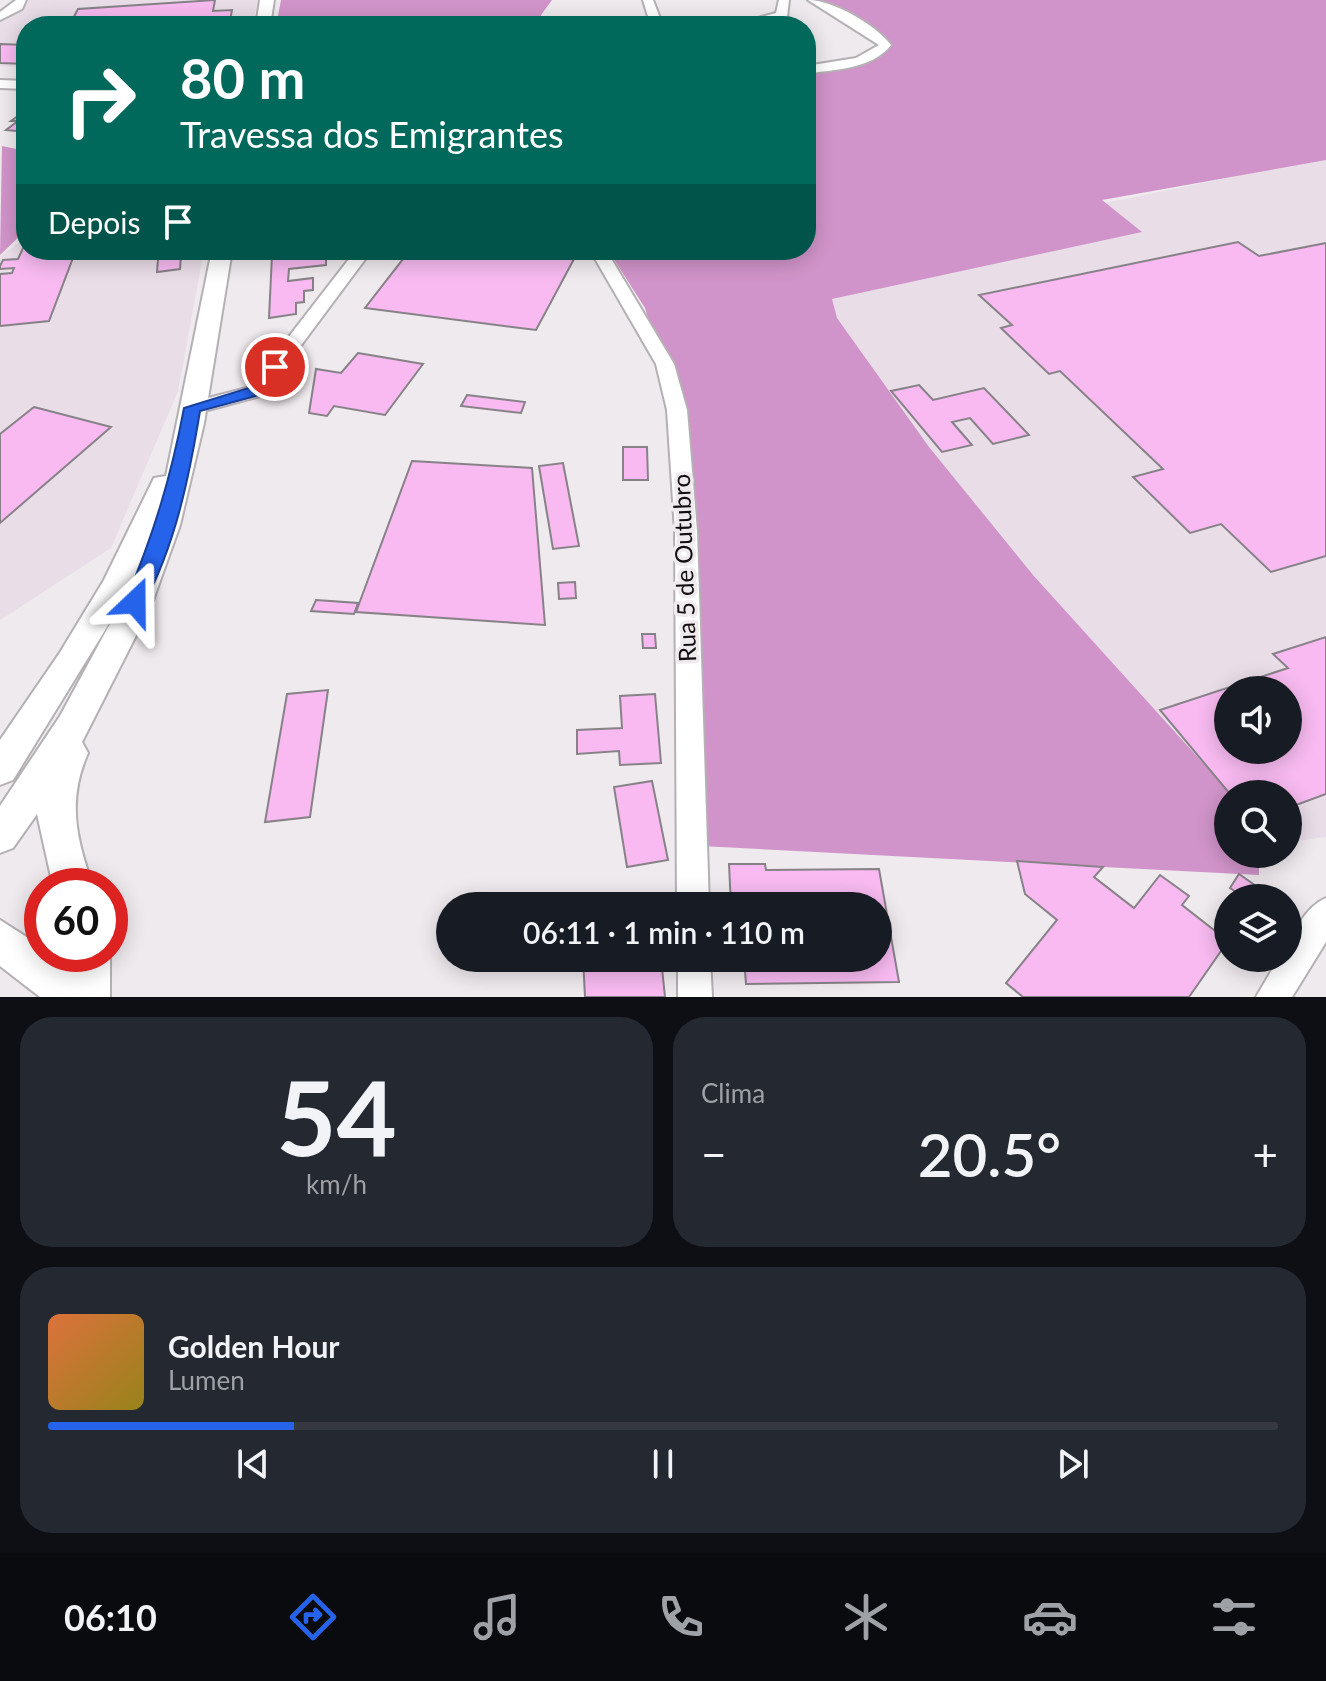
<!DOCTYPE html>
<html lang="pt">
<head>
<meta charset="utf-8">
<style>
  :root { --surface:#171b24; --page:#242831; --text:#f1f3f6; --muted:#9ea1a6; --line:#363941; --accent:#2563eb }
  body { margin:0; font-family:Lato,sans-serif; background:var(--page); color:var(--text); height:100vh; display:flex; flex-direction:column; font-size:30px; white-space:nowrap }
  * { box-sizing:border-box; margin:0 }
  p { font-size:26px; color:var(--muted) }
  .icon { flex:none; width:44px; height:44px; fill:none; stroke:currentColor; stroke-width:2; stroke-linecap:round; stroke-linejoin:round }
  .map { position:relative; height:997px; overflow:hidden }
  .panel { display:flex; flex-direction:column; gap:20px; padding:20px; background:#0d0f14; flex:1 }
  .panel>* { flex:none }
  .banner { position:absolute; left:16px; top:16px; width:800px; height:244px; border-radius:32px; box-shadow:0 4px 20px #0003; background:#00695c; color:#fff; overflow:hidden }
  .tools { position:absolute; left:1214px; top:676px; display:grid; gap:16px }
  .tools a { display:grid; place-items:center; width:88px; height:88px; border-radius:50%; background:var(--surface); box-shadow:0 4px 20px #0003; font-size:40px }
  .speed { position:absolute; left:24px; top:868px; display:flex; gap:16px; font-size:40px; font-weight:700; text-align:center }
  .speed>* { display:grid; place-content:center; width:104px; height:104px; border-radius:50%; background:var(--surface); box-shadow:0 4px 20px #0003; line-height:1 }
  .speed .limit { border:12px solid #d22; background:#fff; color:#111 }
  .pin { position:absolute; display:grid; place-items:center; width:68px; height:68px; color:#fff; margin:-34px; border:4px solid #fff; border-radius:50%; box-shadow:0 2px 8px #0007 }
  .me { position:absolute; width:88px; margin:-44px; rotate:23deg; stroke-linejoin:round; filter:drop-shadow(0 0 6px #0008) }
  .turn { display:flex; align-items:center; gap:28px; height:168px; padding:0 32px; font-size:36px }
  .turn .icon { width:104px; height:104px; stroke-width:2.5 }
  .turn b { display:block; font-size:56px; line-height:68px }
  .then { display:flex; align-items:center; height:76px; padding:0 32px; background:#0003; gap:16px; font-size:30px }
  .big { font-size:60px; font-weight:600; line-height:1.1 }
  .panel .tile { flex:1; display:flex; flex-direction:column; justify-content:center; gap:12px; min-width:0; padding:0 28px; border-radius:32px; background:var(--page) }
  .panel .dial { align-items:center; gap:0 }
  .dial b { font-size:104px; line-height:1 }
  .song { display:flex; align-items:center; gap:24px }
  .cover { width:96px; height:96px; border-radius:12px; background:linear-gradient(135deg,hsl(20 70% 55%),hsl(50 70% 35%)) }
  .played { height:8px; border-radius:4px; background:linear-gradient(90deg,var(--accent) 20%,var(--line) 20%) }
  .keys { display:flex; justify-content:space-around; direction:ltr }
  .heat { display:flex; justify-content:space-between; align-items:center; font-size:44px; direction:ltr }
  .panel .tiles { flex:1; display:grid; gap:20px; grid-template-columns:1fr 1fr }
  .tile:last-child { grid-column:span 2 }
  .trip { position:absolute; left:436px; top:892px; width:456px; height:80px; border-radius:40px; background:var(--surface); box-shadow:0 4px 20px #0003; font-weight:600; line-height:80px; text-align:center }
  .menu { display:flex; height:128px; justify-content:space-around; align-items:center; background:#090b0e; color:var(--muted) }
  .menu .icon { width:56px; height:56px }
  .menu .current { color:var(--accent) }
  .menu b { font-size:36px; color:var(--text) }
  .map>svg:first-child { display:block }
  .built { fill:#e9dde7; fill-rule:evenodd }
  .forest { fill:#d194ca }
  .building { fill:#f8baf1; stroke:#878287; stroke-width:2; fill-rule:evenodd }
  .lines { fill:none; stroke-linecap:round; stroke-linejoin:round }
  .minor-casing { stroke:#b5b0b4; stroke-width:4 }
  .major-casing { stroke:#b5b0b4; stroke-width:4 }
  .minor { fill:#fff; fill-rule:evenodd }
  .major { fill:#fff; fill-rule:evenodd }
  .route { fill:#2563eb; stroke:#184099; stroke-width:2 }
  .labels { text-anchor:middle; stroke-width:7; stroke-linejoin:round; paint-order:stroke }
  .street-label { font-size:24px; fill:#110f10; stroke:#efeaee }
</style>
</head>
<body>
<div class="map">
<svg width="1326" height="997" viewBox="0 0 1326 997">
  <rect width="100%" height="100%" fill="#efeaee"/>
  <g class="built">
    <path d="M 29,0 L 258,0 L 252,26 L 26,26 L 26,67 L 0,66 L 0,22 L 27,5 Z"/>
    <path d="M 1326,158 L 1326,837 L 1288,842 L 1288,794 L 1228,794 L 742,303 L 1134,228 L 1105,203 ZM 1228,690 L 1288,690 L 1288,750 L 1228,750 Z"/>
    <path d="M 26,237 L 26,250 L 204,250 L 178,391 L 111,548 L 0,620 L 0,257 Z"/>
  </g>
  <g class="forest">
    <path d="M 281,0 L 552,0 L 541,15 L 542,26 L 276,26 Z"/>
    <path d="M 814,0 L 1326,0 L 1326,160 L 1102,200 L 1142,232 L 832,299 L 837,318 L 929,447 L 1033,575 L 1231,794 L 1228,794 L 1228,854 L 1259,854 L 1259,875 L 681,845 L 679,635 L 666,382 L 645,308 L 608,250 L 806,250 L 806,70 L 878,50 L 880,40 Z"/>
    <path d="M 2,146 L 26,151 L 26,230 L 0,255 Z"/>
  </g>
  <g class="building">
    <path d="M 215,0 L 213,11 L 232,10 L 229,26 L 69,26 L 78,9 Z"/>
    <path d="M 0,44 L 26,45 L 26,64 L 0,63 Z"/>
    <path d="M 22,113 L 26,114 L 26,132 L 6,130 L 18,121 L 11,121 Z"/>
    <path d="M 1238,242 L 1259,256 L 1326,243 L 1326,556 L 1271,572 L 1221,524 L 1190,533 L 1133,477 L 1163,469 L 1060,371 L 1049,374 L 1001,328 L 1012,325 L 979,295 Z"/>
    <path d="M 23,248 L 76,250 L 49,321 L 0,326 L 0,274 L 12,273 L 14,268 L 0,269 L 0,266 L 3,260 L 18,259 Z"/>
    <path d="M 326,250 L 326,265 L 289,269 L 288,281 L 313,278 L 313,290 L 304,291 L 304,302 L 296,303 L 296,314 L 269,318 L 272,255 Z"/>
    <path d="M 410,250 L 497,250 L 574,259 L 536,330 L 365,308 Z"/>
    <path d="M 181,256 L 180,269 L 157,272 L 158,259 Z"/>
    <path d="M 358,353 L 423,364 L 385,415 L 334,406 L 327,416 L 309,413 L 316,369 L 341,373 Z"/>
    <path d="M 919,385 L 933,400 L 984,388 L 1029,435 L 993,444 L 970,418 L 952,422 L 972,445 L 942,452 L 891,391 Z"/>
    <path d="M 467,395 L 525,402 L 521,413 L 461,406 Z"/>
    <path d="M 34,407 L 111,427 L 0,523 L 0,434 Z"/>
    <path d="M 623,447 L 647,447 L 648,480 L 623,480 Z"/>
    <path d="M 412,461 L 532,468 L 545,625 L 356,612 Z"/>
    <path d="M 563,463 L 579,546 L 553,549 L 539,466 Z"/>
    <path d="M 575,582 L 576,598 L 559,599 L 558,583 Z"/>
    <path d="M 316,600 L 358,603 L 354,614 L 311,611 Z"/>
    <path d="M 642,634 L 655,634 L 656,648 L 643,648 Z"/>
    <path d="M 1326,637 L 1326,794 L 1288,808 L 1288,794 L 1230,794 L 1160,710 L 1288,668 L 1273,654 ZM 1228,690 L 1288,690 L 1288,750 L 1228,750 Z"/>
    <path d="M 328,690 L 310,817 L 265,822 L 287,694 Z"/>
    <path d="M 655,694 L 661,763 L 620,765 L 619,751 L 577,754 L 577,730 L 622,728 L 620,696 Z"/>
    <path d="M 652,781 L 668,860 L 627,867 L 614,787 Z"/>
    <path d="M 1017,861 L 1103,867 L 1094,877 L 1134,908 L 1160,875 L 1189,896 L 1182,905 L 1228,941 L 1189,997 L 1023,997 L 1006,983 L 1057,920 L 1025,894 Z"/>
    <path d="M 729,864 L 765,864 L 766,870 L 879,869 L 899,982 L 746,984 L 744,958 L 878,958 L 878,906 L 731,906 Z"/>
    <path d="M 1239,874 L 1269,895 L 1267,898 L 1245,898 L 1230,888 Z"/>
    <path d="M 583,958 L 661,958 L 665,997 L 585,997 Z"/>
  </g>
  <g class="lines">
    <g class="minor-casing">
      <g id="minor">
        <path d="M 16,0 L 26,0 L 22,9 L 0,20 L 0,12 Z"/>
        <path d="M 643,0 L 653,0 L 663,26 L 651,26 Z"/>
        <path d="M 779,0 L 789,0 L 787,17 L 749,26 L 728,26 L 776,13 Z"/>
        <path d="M 808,0 C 833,0 876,25 891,45 C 871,70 835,69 806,74 L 806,66 L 856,58 L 879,45 Z"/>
        <path d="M 0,80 L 26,81 L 26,89 L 0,88 Z"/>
        <path d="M 356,250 L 372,250 L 264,395 L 193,414 L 186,412 L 183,408 L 186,404 L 250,387 Z"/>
        <path d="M 590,250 L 606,250 L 674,364 L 687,410 L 697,531 L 709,906 L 677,906 L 675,531 L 667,410 L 656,364 Z"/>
        <path d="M 1326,898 L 1326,942 L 1292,997 L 1256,997 L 1279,958 L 1288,958 C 1288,937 1306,906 1326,898 Z"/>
        <path d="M 678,958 L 710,958 L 712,997 L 678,997 Z"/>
      </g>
    </g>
    <g class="major-casing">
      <g id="major">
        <path d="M 260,0 L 274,0 L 270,26 L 256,26 Z"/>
        <path d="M 212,250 L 232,250 L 204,423 L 180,525 L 151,606 L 82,742 L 88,753 C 67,800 76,839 93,886 L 53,886 L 37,814 L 13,848 L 0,853 L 0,806 L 60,716 L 118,609 L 13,780 L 0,785 L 0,740 L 59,654 L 104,580 L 154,478 L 166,476 Z"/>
        <path d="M 0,920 L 42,947 L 42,954 L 51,954 L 70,968 L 72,954 L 110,954 L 110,948 L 110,997 L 40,997 L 0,966 Z"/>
      </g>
    </g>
    <use href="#minor" class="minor"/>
    <use href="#major" class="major"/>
  </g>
  <path class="route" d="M 269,364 L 283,367 L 263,394 L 200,411 C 189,478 175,547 142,607 L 128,607 L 125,602 C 153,536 171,478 184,408 L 252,387 Z"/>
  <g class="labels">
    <g class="street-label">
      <text transform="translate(685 568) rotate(-92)" y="8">Rua 5 de Outubro</text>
    </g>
  </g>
</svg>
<div class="tools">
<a><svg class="icon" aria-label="sound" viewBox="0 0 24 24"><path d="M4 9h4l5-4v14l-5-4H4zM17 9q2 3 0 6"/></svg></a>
<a><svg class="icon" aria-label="search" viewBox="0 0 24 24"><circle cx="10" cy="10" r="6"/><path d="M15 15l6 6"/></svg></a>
<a><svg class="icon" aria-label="layers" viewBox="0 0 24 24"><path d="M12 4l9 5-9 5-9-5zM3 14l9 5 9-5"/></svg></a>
</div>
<div class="speed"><div class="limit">60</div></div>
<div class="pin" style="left:275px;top:367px;background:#d93025"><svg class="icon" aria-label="arrive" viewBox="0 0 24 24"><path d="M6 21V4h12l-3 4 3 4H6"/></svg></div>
<svg class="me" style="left:135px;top:602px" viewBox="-20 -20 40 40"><path d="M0-17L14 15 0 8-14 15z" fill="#2563eb" stroke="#fff" stroke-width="4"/></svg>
<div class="trip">06:11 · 1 min · 110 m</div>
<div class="banner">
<div class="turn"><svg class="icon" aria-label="right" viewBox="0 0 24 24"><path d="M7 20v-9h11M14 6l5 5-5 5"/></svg><div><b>80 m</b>Travessa dos Emigrantes</div></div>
<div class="then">Depois<svg class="icon" aria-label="arrive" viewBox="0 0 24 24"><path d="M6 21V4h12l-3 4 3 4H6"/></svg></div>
</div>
</div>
<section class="panel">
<div class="tiles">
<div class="tile dial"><b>54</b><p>km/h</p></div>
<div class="tile"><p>Clima</p>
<div class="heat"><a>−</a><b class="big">20.5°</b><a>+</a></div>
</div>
<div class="tile">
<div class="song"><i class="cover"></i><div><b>Golden Hour</b><p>Lumen</p></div></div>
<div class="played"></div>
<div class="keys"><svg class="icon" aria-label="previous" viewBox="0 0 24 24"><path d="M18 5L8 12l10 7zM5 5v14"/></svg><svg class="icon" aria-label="pause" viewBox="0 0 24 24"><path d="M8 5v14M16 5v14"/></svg><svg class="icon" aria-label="next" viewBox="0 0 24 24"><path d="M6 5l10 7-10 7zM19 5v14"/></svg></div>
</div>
</div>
</section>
<nav class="menu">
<b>06:10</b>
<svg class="icon current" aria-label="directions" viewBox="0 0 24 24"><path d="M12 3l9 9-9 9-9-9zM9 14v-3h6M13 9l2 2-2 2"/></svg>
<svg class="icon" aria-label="music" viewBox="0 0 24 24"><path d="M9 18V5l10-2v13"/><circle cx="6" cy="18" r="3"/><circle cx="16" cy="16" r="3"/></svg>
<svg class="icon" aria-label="phone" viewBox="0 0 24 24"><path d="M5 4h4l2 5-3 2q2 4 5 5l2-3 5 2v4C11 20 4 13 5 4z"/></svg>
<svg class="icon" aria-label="climate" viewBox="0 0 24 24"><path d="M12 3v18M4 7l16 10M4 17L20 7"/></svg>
<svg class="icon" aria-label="car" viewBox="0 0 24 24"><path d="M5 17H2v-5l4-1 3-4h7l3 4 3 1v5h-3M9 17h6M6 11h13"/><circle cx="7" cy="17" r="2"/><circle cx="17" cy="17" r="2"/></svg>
<svg class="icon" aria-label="filters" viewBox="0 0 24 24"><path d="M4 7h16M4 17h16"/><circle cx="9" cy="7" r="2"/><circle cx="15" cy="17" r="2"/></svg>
</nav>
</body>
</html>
